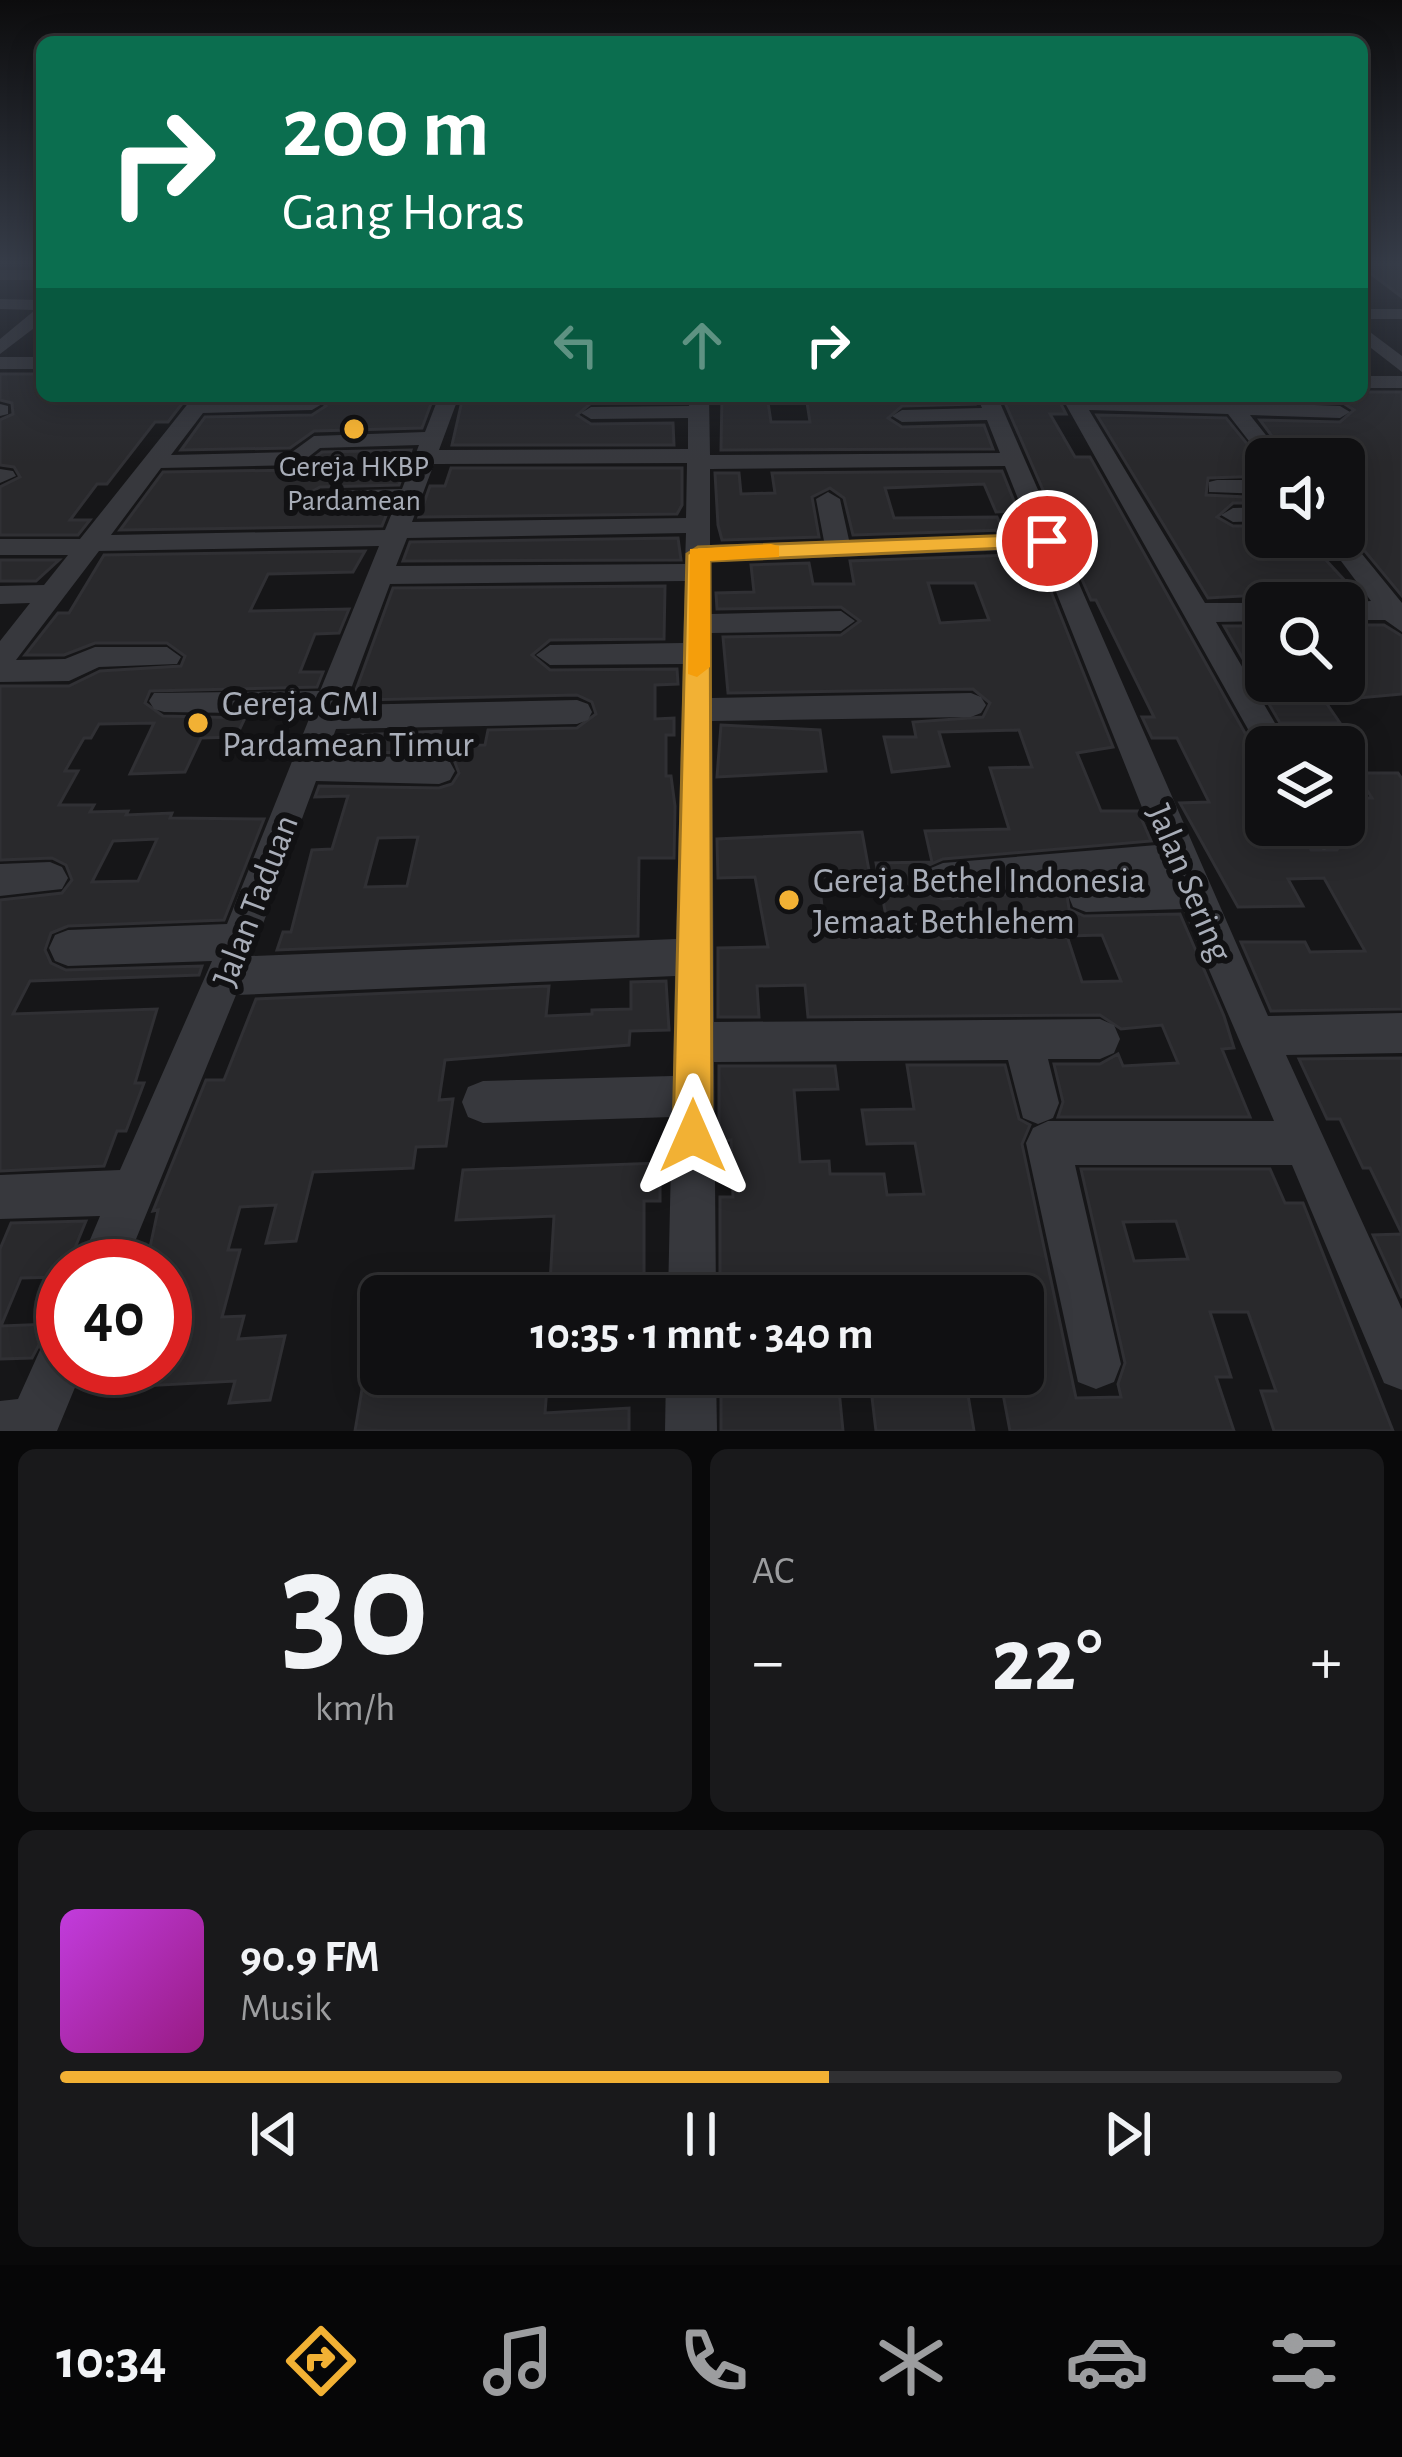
<!DOCTYPE html>
<html lang="id">
<head>
<meta charset="utf-8">
<style>
  :root { --surface:#101012; --page:#19191b; --text:#f1f3f6; --muted:#9c9d9f; --line:#303032; --accent:#f2b134 }
  body { margin:0; font-family:"Alegreya Sans",sans-serif; background:var(--page); color:var(--text); height:100vh; display:flex; flex-direction:column; font-size:45px; white-space:nowrap }
  * { box-sizing:border-box; margin:0 }
  p { font-size:39px; color:var(--muted) }
  .icon { flex:none; width:66px; height:66px; fill:none; stroke:currentColor; stroke-width:2; stroke-linecap:round; stroke-linejoin:round }
  .map { position:relative; height:1431px; overflow:hidden }
  .details { display:flex; flex-direction:column; gap:18px; padding:18px; background:#09090a; flex:1 }
  .details>* { flex:none }
  .guide { position:absolute; left:36px; top:36px; width:1332px; height:366px; border-radius:18px; box-shadow:0 6px 30px #0003,0 0 0 3px var(--line); background:#0b6e4f; color:#fff; overflow:hidden }
  .fabs { position:absolute; left:1245px; top:438px; display:grid; gap:24px }
  .fabs a { display:grid; place-items:center; width:120px; height:120px; border-radius:18px; background:var(--surface); box-shadow:0 6px 30px #0003,0 0 0 3px var(--line); font-size:60px }
  .speed { position:absolute; left:36px; top:1239px; display:flex; gap:24px; font-size:60px; font-weight:700; text-align:center }
  .speed>* { display:grid; place-content:center; width:156px; height:156px; border-radius:50%; background:var(--surface); box-shadow:0 6px 30px #0003,0 0 0 3px var(--line); line-height:1 }
  .speed .limit { border:18px solid #d22; background:#fff; color:#111 }
  .pin { position:absolute; display:grid; place-items:center; width:102px; height:102px; color:#fff; margin:-51px; border:6px solid #fff; border-radius:50%; box-shadow:0 3px 12px #0007 }
  .me { position:absolute; width:132px; margin:-66px; rotate:0deg; stroke-linejoin:round; filter:drop-shadow(0 0 9px #0008) }
  .turn { display:flex; align-items:center; gap:42px; height:252px; padding:0 48px; font-size:54px }
  .turn .icon { width:156px; height:156px; stroke-width:2.5 }
  .turn b { display:block; font-size:84px; line-height:102px }
  .lanes { display:flex; align-items:center; height:114px; padding:0 48px; background:#0003; justify-content:center; gap:60px; direction:ltr }
  .lanes .off { opacity:.35 }
  .big { font-size:90px; font-weight:700; line-height:1.1 }
  .details .tile { flex:1; display:flex; flex-direction:column; justify-content:center; gap:18px; min-width:0; padding:0 42px; border-radius:18px; background:var(--page) }
  .details .dial { align-items:center; gap:0 }
  .dial b { font-size:156px; line-height:1 }
  .song { display:flex; align-items:center; gap:36px }
  .cover { width:144px; height:144px; border-radius:18px; background:linear-gradient(135deg,hsl(290 70% 55%),hsl(310 70% 35%)) }
  .played { height:12px; border-radius:6px; background:linear-gradient(90deg,var(--accent) 60%,var(--line) 60%) }
  .keys { display:flex; justify-content:space-around; direction:ltr }
  .heat { display:flex; justify-content:space-between; align-items:center; font-size:66px; direction:ltr }
  .details .tiles { flex:1; display:grid; gap:18px; grid-template-columns:1fr 1fr }
  .tile:last-child { grid-column:span 2 }
  .trip { position:absolute; left:360px; top:1275px; width:684px; height:120px; border-radius:18px; background:var(--surface); box-shadow:0 6px 30px #0003,0 0 0 3px var(--line); font-weight:700; line-height:120px; text-align:center }
  .tabs { display:flex; height:192px; justify-content:space-around; align-items:center; background:#060607; color:var(--muted) }
  .tabs .icon { width:84px; height:84px }
  .tabs .active { color:var(--accent) }
  .tabs b { font-size:54px; color:var(--text) }
  .map>svg:first-child { display:block }
  .building { fill:#29292c; stroke:#303034; stroke-width:3; fill-rule:evenodd }
  .lines { fill:none; stroke-linecap:round; stroke-linejoin:round }
  .minor { fill:#37383d; fill-rule:evenodd }
  .route { fill:#f2b134; stroke:#9d7322; stroke-width:3 }
  .slow { fill:#f59e0b }
  .poi-dot { fill:#f2b134; stroke:#111113; stroke-width:4.5 }
  .labels { text-anchor:middle; stroke-width:12; stroke-linejoin:round; paint-order:stroke }
  .far-poi-label { font-size:30px; fill:#a8adb8; stroke:#111113 }
  .poi-label { font-size:36px; fill:#a8adb8; stroke:#111113; text-anchor:start }
  .street-label { font-size:36px; fill:#a8adb8; stroke:#111113 }
</style>
</head>
<body>
<div class="map">
<svg width="1402" height="1431" viewBox="0 0 1402 1431">
  <rect width="100%" height="100%" fill="#161618"/>
  <g class="building">
    <path d="M 1362,263 L 1402,263 L 1402,297 L 1362,267 Z"/>
    <path d="M 0,374 L 42,374 L 42,396 L 188,396 L 168,422 L 155,422 L 107,484 L 97,484 L 70,520 L 90,520 L 78,535 L 0,535 L 0,487 L 20,477 L 14,467 L 0,465 L 0,420 L 13,414 L 12,403 L 0,400 Z"/>
    <path d="M 1362,392 L 1402,392 L 1402,596 L 1344,526 L 1344,459 L 1289,459 L 1260,420 L 1340,422 L 1354,410 L 1340,401 L 1248,398 Z"/>
    <path d="M 317,396 L 430,396 L 432,401 L 422,428 L 314,431 L 290,448 L 181,450 L 205,417 L 312,415 L 326,406 Z"/>
    <path d="M 472,396 L 615,402 L 673,396 L 673,402 L 591,403 L 577,415 L 591,424 L 673,423 L 674,445 L 452,445 L 462,401 Z"/>
    <path d="M 722,396 L 767,396 L 771,422 L 810,422 L 806,396 L 973,396 L 975,404 L 902,406 L 888,418 L 902,427 L 984,425 L 993,449 L 721,450 Z"/>
    <path d="M 1002,396 L 1057,396 L 1066,414 L 1050,414 L 1075,457 L 1090,457 L 1259,758 L 1266,759 L 1266,825 L 1297,825 L 1311,850 L 1337,850 L 1345,837 L 1344,798 L 1372,798 L 1356,773 L 1398,773 L 1402,779 L 1402,1009 L 1271,1011 L 1241,942 L 1305,942 L 1310,952 L 1365,951 L 1324,878 L 1288,879 L 1303,906 L 1238,907 L 1180,803 L 1209,802 L 1177,738 L 1152,738 L 1142,717 L 1154,717 L 1096,600 L 1091,600 Z"/>
    <path d="M 1097,415 L 1226,418 L 1266,467 L 1266,476 L 1208,478 L 1206,495 L 1266,498 L 1266,503 L 1233,503 L 1217,517 L 1233,526 L 1266,526 L 1266,537 L 1295,537 L 1301,544 L 1311,544 L 1360,597 L 1335,603 L 1298,603 L 1291,593 L 1208,598 Z"/>
    <path d="M 411,450 L 399,485 L 320,487 L 304,496 L 320,509 L 389,508 L 382,526 L 120,530 L 163,472 L 298,470 L 322,452 Z"/>
    <path d="M 451,468 L 682,468 L 682,505 L 677,514 L 419,517 L 430,486 L 445,486 Z"/>
    <path d="M 1002,471 L 1018,511 L 996,512 L 984,484 L 885,488 L 894,518 L 997,517 L 1003,530 L 853,535 L 844,498 L 830,488 L 812,497 L 819,537 L 722,540 L 718,525 L 715,473 L 739,473 L 741,494 L 775,493 L 772,473 Z"/>
    <path d="M 678,538 L 681,560 L 403,561 L 410,542 Z"/>
    <path d="M 365,551 L 353,572 L 268,574 L 250,611 L 349,609 L 339,633 L 315,634 L 300,672 L 323,672 L 317,687 L 150,691 L 145,703 L 163,716 L 245,718 L 236,737 L 201,738 L 185,772 L 130,774 L 154,723 L 99,724 L 91,738 L 84,738 L 65,771 L 78,771 L 59,805 L 94,805 L 90,812 L 128,811 L 126,815 L 172,813 L 170,818 L 264,819 L 224,920 L 68,926 L 51,933 L 45,950 L 51,963 L 66,970 L 202,966 L 199,975 L 30,981 L 13,1014 L 157,1009 L 135,1083 L 144,1083 L 126,1131 L 117,1131 L 104,1166 L 0,1171 L 0,900 L 62,893 L 72,880 L 66,865 L 52,858 L 0,860 L 0,686 L 69,686 L 100,671 L 181,666 L 185,656 L 167,643 L 95,643 L 64,655 L 25,655 L 58,613 L 69,613 L 104,555 ZM 157,839 L 138,881 L 92,882 L 113,841 Z"/>
    <path d="M 1036,554 L 1113,747 L 1077,753 L 1101,811 L 1138,811 L 1151,841 L 943,859 L 927,866 L 921,881 L 929,894 L 943,899 L 1066,889 L 1069,909 L 1084,916 L 1180,914 L 1224,1016 L 1234,1048 L 1222,1049 L 1250,1117 L 1058,1117 L 1063,1102 L 1054,1064 L 1100,1064 L 1118,1054 L 1123,1066 L 1178,1063 L 1162,1025 L 1121,1029 L 1100,1015 L 808,1017 L 805,985 L 757,986 L 759,1017 L 718,1017 L 718,948 L 768,947 L 755,877 L 718,878 L 717,839 L 862,832 L 870,876 L 819,877 L 823,917 L 886,916 L 876,863 L 932,862 L 925,831 L 1009,829 L 990,768 L 1032,767 L 1019,730 L 939,732 L 949,766 L 892,772 L 884,737 L 916,737 L 913,722 L 983,717 L 990,703 L 973,689 L 728,693 L 723,637 L 841,635 L 860,621 L 841,607 L 717,609 L 716,593 L 754,592 L 751,565 L 809,563 L 813,584 L 854,584 L 850,561 ZM 928,583 L 975,583 L 989,620 L 940,623 ZM 1102,935 L 1121,981 L 1082,982 L 1067,936 Z"/>
    <path d="M 0,560 L 59,560 L 36,581 L 0,581 Z"/>
    <path d="M 665,586 L 664,639 L 550,640 L 532,655 L 550,670 L 677,669 L 678,684 L 655,685 L 655,719 L 674,718 L 674,735 L 666,735 L 666,776 L 671,776 L 675,806 L 674,858 L 639,858 L 638,936 L 277,950 L 283,932 L 291,932 L 312,850 L 332,849 L 348,796 L 315,797 L 319,786 L 439,788 L 452,784 L 459,773 L 454,760 L 439,754 L 332,751 L 338,736 L 441,731 L 437,746 L 485,745 L 488,730 L 577,728 L 596,714 L 592,702 L 577,695 L 363,700 L 366,690 L 356,690 L 393,588 ZM 418,837 L 407,886 L 365,887 L 378,838 Z"/>
    <path d="M 1344,625 L 1384,625 L 1402,636 L 1402,694 L 1325,701 L 1340,723 L 1280,723 L 1224,626 L 1266,626 L 1266,683 L 1322,683 L 1344,681 Z"/>
    <path d="M 721,725 L 820,730 L 826,771 L 717,777 Z"/>
    <path d="M 666,981 L 669,1030 L 630,1031 L 629,1045 L 445,1060 L 439,1100 L 453,1099 L 446,1146 L 416,1147 L 413,1168 L 313,1172 L 296,1241 L 266,1243 L 276,1205 L 240,1207 L 228,1250 L 240,1250 L 222,1317 L 244,1316 L 238,1339 L 285,1336 L 270,1400 L 229,1403 L 235,1381 L 143,1386 L 148,1368 L 165,1368 L 165,1266 L 146,1266 L 158,1210 L 153,1211 L 206,1080 L 224,1080 L 256,999 L 549,986 L 546,1016 L 592,1014 L 592,1010 L 631,1009 L 631,982 Z"/>
    <path d="M 1402,1058 L 1402,1234 L 1370,1168 L 1363,1168 L 1340,1119 L 1327,1119 L 1299,1059 Z"/>
    <path d="M 907,1065 L 1005,1065 L 1019,1119 L 1030,1125 L 1022,1144 L 1076,1398 L 1121,1397 L 1118,1384 L 1125,1363 L 1081,1169 L 1270,1169 L 1285,1203 L 1303,1203 L 1393,1431 L 1274,1431 L 1261,1391 L 1276,1391 L 1248,1312 L 1210,1312 L 1231,1377 L 1216,1377 L 1234,1431 L 1010,1431 L 1000,1378 L 1023,1377 L 1023,1296 L 720,1296 L 720,1197 L 733,1197 L 731,1140 L 719,1141 L 719,1066 L 835,1066 L 838,1089 L 794,1090 L 800,1162 L 829,1161 L 830,1174 L 884,1174 L 887,1195 L 924,1194 L 915,1143 L 867,1144 L 862,1110 L 914,1109 ZM 1176,1221 L 1188,1259 L 1134,1261 L 1123,1222 Z"/>
    <path d="M 660,1163 L 660,1201 L 644,1201 L 644,1278 L 550,1283 L 554,1216 L 456,1220 L 463,1170 Z"/>
    <path d="M 86,1221 L 63,1277 L 21,1278 L 1,1326 L 50,1324 L 32,1358 L 0,1359 L 0,1249 L 11,1223 Z"/>
    <path d="M 1402,1234 L 1402,1298 L 1373,1235 Z"/>
    <path d="M 373,1324 L 381,1325 L 381,1374 L 548,1374 L 545,1413 L 629,1408 L 629,1431 L 355,1431 Z"/>
    <path d="M 721,1374 L 934,1374 L 938,1395 L 968,1395 L 974,1431 L 876,1431 L 871,1389 L 839,1390 L 843,1431 L 721,1431 Z"/>
  </g>
  <g class="lines">
    <g class="minor">
      <rect x="0" y="270" width="42" height="10"/>
      <path d="M 0,299 L 42,300 L 42,322 L 0,354 L 0,339 L 35,310 L 0,309 Z"/>
      <rect x="1362" y="309" width="40" height="10"/>
      <path d="M 1362,326 L 1402,356 L 1402,372 L 1362,341 Z"/>
      <rect x="0" y="357" width="42" height="12"/>
      <rect x="1362" y="376" width="40" height="12"/>
      <path d="M 194,396 L 215,396 L 212,400 L 312,398 L 322,404 L 312,410 L 203,413 L 171,455 L 292,452 L 314,436 L 425,432 L 439,396 L 459,396 L 439,450 L 688,449 L 688,418 L 591,419 L 581,413 L 591,407 L 689,406 L 689,396 L 709,396 L 710,455 L 1000,453 L 987,420 L 902,422 L 892,416 L 902,410 L 982,408 L 977,396 L 997,396 L 1268,1016 L 1402,1013 L 1402,1053 L 1286,1055 L 1402,1309 L 1402,1390 L 1384,1383 L 1292,1165 L 1075,1165 L 1121,1364 L 1114,1382 L 1096,1389 L 1078,1382 L 1026,1143 L 1033,1128 L 1048,1121 L 1274,1121 L 1183,909 L 1086,912 L 1073,907 L 1068,895 L 1073,884 L 943,895 L 931,890 L 925,879 L 931,868 L 943,863 L 1157,845 L 1039,549 L 710,562 L 711,614 L 841,611 L 855,621 L 841,631 L 711,633 L 711,698 L 971,693 L 981,697 L 986,705 L 981,713 L 971,717 L 712,721 L 714,1022 L 1100,1019 L 1114,1025 L 1120,1039 L 1114,1053 L 1100,1059 L 1048,1059 L 1059,1103 L 1053,1118 L 1038,1124 L 1023,1118 L 1008,1060 L 714,1062 L 716,1296 L 668,1296 L 672,1117 L 483,1123 L 468,1117 L 462,1102 L 468,1087 L 483,1081 L 673,1076 L 675,976 L 236,995 L 125,1266 L 79,1266 L 100,1216 L 0,1219 L 0,1175 L 120,1170 L 212,961 L 68,966 L 55,961 L 49,948 L 55,935 L 68,930 L 227,924 L 311,714 L 164,712 L 154,709 L 149,701 L 154,693 L 320,691 L 379,546 L 99,551 L 16,660 L 65,659 L 95,647 L 167,647 L 181,657 L 177,664 L 99,667 L 69,681 L 0,682 L 0,641 L 30,603 L 0,604 L 0,586 L 44,585 L 68,555 L 0,555 L 0,539 L 80,539 ZM 419,445 L 402,489 L 320,491 L 308,498 L 320,505 L 396,503 L 385,530 L 111,535 L 161,468 L 298,465 L 320,448 ZM 687,463 L 686,518 L 412,522 L 434,464 ZM 1005,466 L 1032,534 L 849,540 L 840,499 L 828,492 L 816,499 L 824,541 L 710,545 L 710,469 ZM 686,533 L 685,564 L 396,566 L 407,538 ZM 685,581 L 683,643 L 550,645 L 536,655 L 550,665 L 683,664 L 676,939 L 251,956 L 316,781 L 439,784 L 450,780 L 455,771 L 450,762 L 439,758 L 326,755 L 336,729 L 577,724 L 588,720 L 592,712 L 588,704 L 577,700 L 345,705 L 390,584 Z"/>
      <path d="M 1061,396 L 1218,402 L 1232,396 L 1240,402 L 1340,406 L 1350,412 L 1340,418 L 1250,415 L 1285,459 L 1266,459 L 1266,463 L 1228,414 L 1089,410 L 1205,603 L 1267,603 L 1266,621 L 1216,622 L 1289,747 L 1266,747 L 1263,756 Z"/>
      <path d="M 0,404 L 8,406 L 8,414 L 0,416 Z"/>
      <path d="M 0,469 L 13,471 L 16,476 L 0,483 Z"/>
      <path d="M 1217,480 L 1266,480 L 1266,494 L 1209,492 L 1209,482 Z"/>
      <path d="M 1266,507 L 1266,521 L 1233,522 L 1221,515 L 1233,508 Z"/>
      <path d="M 1344,532 L 1402,603 L 1402,632 L 1385,620 L 1344,620 L 1344,603 L 1339,603 L 1371,601 L 1323,537 L 1344,537 Z"/>
      <path d="M 1301,825 L 1336,825 L 1341,835 L 1336,846 L 1324,850 L 1312,846 Z"/>
      <path d="M 50,862 L 62,867 L 68,878 L 62,889 L 0,896 L 0,864 Z"/>
      <path d="M 63,1332 L 63,1368 L 83,1368 L 57,1431 L 0,1431 L 0,1401 L 18,1399 L 45,1339 Z"/>
      <path d="M 666,1374 L 716,1374 L 717,1431 L 665,1431 Z"/>
    </g>
  </g>
  <linearGradient id="sky" x2="0" y2="1"><stop stop-color="#0c0c0d"/><stop offset="0.57" stop-color="#363c48"/><stop offset="1" stop-color="#363c48" stop-opacity="0"/></linearGradient>
  <rect width="1402" height="462" fill="url(#sky)"/>
  <path class="route" d="M 1047,534 L 1055,536 L 1055,546 L 710,561 L 712,1136 L 707,1150 L 693,1156 L 679,1150 L 673,1136 L 687,554 L 698,547 Z"/>
  <path class="slow" d="M 771,544 L 779,546 L 779,557 L 710,561 L 710,667 L 697,677 L 688,674 L 690,549 Z"/>
  <g class="poi-dot">
    <circle cx="354" cy="429" r="12"/>
    <circle cx="198" cy="723" r="12"/>
    <circle cx="789" cy="900" r="12"/>
  </g>
  <g class="labels">
    <g class="far-poi-label">
      <text x="354" y="476">Gereja HKBP<tspan x="354" dy="34">Pardamean</tspan></text>
    </g>
    <g class="poi-label">
      <text x="222" y="715">Gereja GMI<tspan x="222" dy="41">Pardamean Timur</tspan></text>
      <text x="813" y="892">Gereja Bethel Indonesia<tspan x="813" dy="41">Jemaat Bethlehem</tspan></text>
    </g>
    <g class="street-label">
      <text transform="translate(1191 882) rotate(67)" y="13">Jalan Sering</text>
      <text transform="translate(254 900) rotate(-69)" y="13">Jalan Taduan</text>
    </g>
  </g>
</svg>
<div class="fabs">
<a><svg class="icon" aria-label="sound" viewBox="0 0 24 24"><path d="M4 9h4l5-4v14l-5-4H4zM17 9q2 3 0 6"/></svg></a>
<a><svg class="icon" aria-label="search" viewBox="0 0 24 24"><circle cx="10" cy="10" r="6"/><path d="M15 15l6 6"/></svg></a>
<a><svg class="icon" aria-label="layers" viewBox="0 0 24 24"><path d="M12 4l9 5-9 5-9-5zM3 14l9 5 9-5"/></svg></a>
</div>
<div class="speed"><div class="limit">40</div></div>
<div class="pin" style="left:1047px;top:541px;background:#d93025"><svg class="icon" aria-label="arrive" viewBox="0 0 24 24"><path d="M6 21V4h12l-3 4 3 4H6"/></svg></div>
<svg class="me" style="left:693px;top:1136px" viewBox="-20 -20 40 40"><path d="M0-17L14 15 0 8-14 15z" fill="#f2b134" stroke="#fff" stroke-width="4"/></svg>
<div class="trip">10:35 · 1 mnt · 340 m</div>
<div class="guide">
<div class="turn"><svg class="icon" aria-label="right" viewBox="0 0 24 24"><path d="M7 20v-9h11M14 6l5 5-5 5"/></svg><div><b>200 m</b>Gang Horas</div></div>
<div class="lanes"><svg class="icon off" aria-label="left" viewBox="0 0 24 24"><path d="M17 20v-9H6M10 6l-5 5 5 5"/></svg><svg class="icon off" aria-label="ahead" viewBox="0 0 24 24"><path d="M12 20V5M6 11l6-6 6 6"/></svg><svg class="icon" aria-label="right" viewBox="0 0 24 24"><path d="M7 20v-9h11M14 6l5 5-5 5"/></svg></div>
</div>
</div>
<section class="details">
<div class="tiles">
<div class="tile dial"><b>30</b><p>km/h</p></div>
<div class="tile"><p>AC</p>
<div class="heat"><a>−</a><b class="big">22°</b><a>+</a></div>
</div>
<div class="tile">
<div class="song"><i class="cover"></i><div><b>90.9 FM</b><p>Musik</p></div></div>
<div class="played"></div>
<div class="keys"><svg class="icon" aria-label="previous" viewBox="0 0 24 24"><path d="M18 5L8 12l10 7zM5 5v14"/></svg><svg class="icon" aria-label="pause" viewBox="0 0 24 24"><path d="M8 5v14M16 5v14"/></svg><svg class="icon" aria-label="next" viewBox="0 0 24 24"><path d="M6 5l10 7-10 7zM19 5v14"/></svg></div>
</div>
</div>
</section>
<nav class="tabs">
<b>10:34</b>
<svg class="icon active" aria-label="directions" viewBox="0 0 24 24"><path d="M12 3l9 9-9 9-9-9zM9 14v-3h6M13 9l2 2-2 2"/></svg>
<svg class="icon" aria-label="music" viewBox="0 0 24 24"><path d="M9 18V5l10-2v13"/><circle cx="6" cy="18" r="3"/><circle cx="16" cy="16" r="3"/></svg>
<svg class="icon" aria-label="phone" viewBox="0 0 24 24"><path d="M5 4h4l2 5-3 2q2 4 5 5l2-3 5 2v4C11 20 4 13 5 4z"/></svg>
<svg class="icon" aria-label="climate" viewBox="0 0 24 24"><path d="M12 3v18M4 7l16 10M4 17L20 7"/></svg>
<svg class="icon" aria-label="car" viewBox="0 0 24 24"><path d="M5 17H2v-5l4-1 3-4h7l3 4 3 1v5h-3M9 17h6M6 11h13"/><circle cx="7" cy="17" r="2"/><circle cx="17" cy="17" r="2"/></svg>
<svg class="icon" aria-label="filters" viewBox="0 0 24 24"><path d="M4 7h16M4 17h16"/><circle cx="9" cy="7" r="2"/><circle cx="15" cy="17" r="2"/></svg>
</nav>
</body>
</html>
